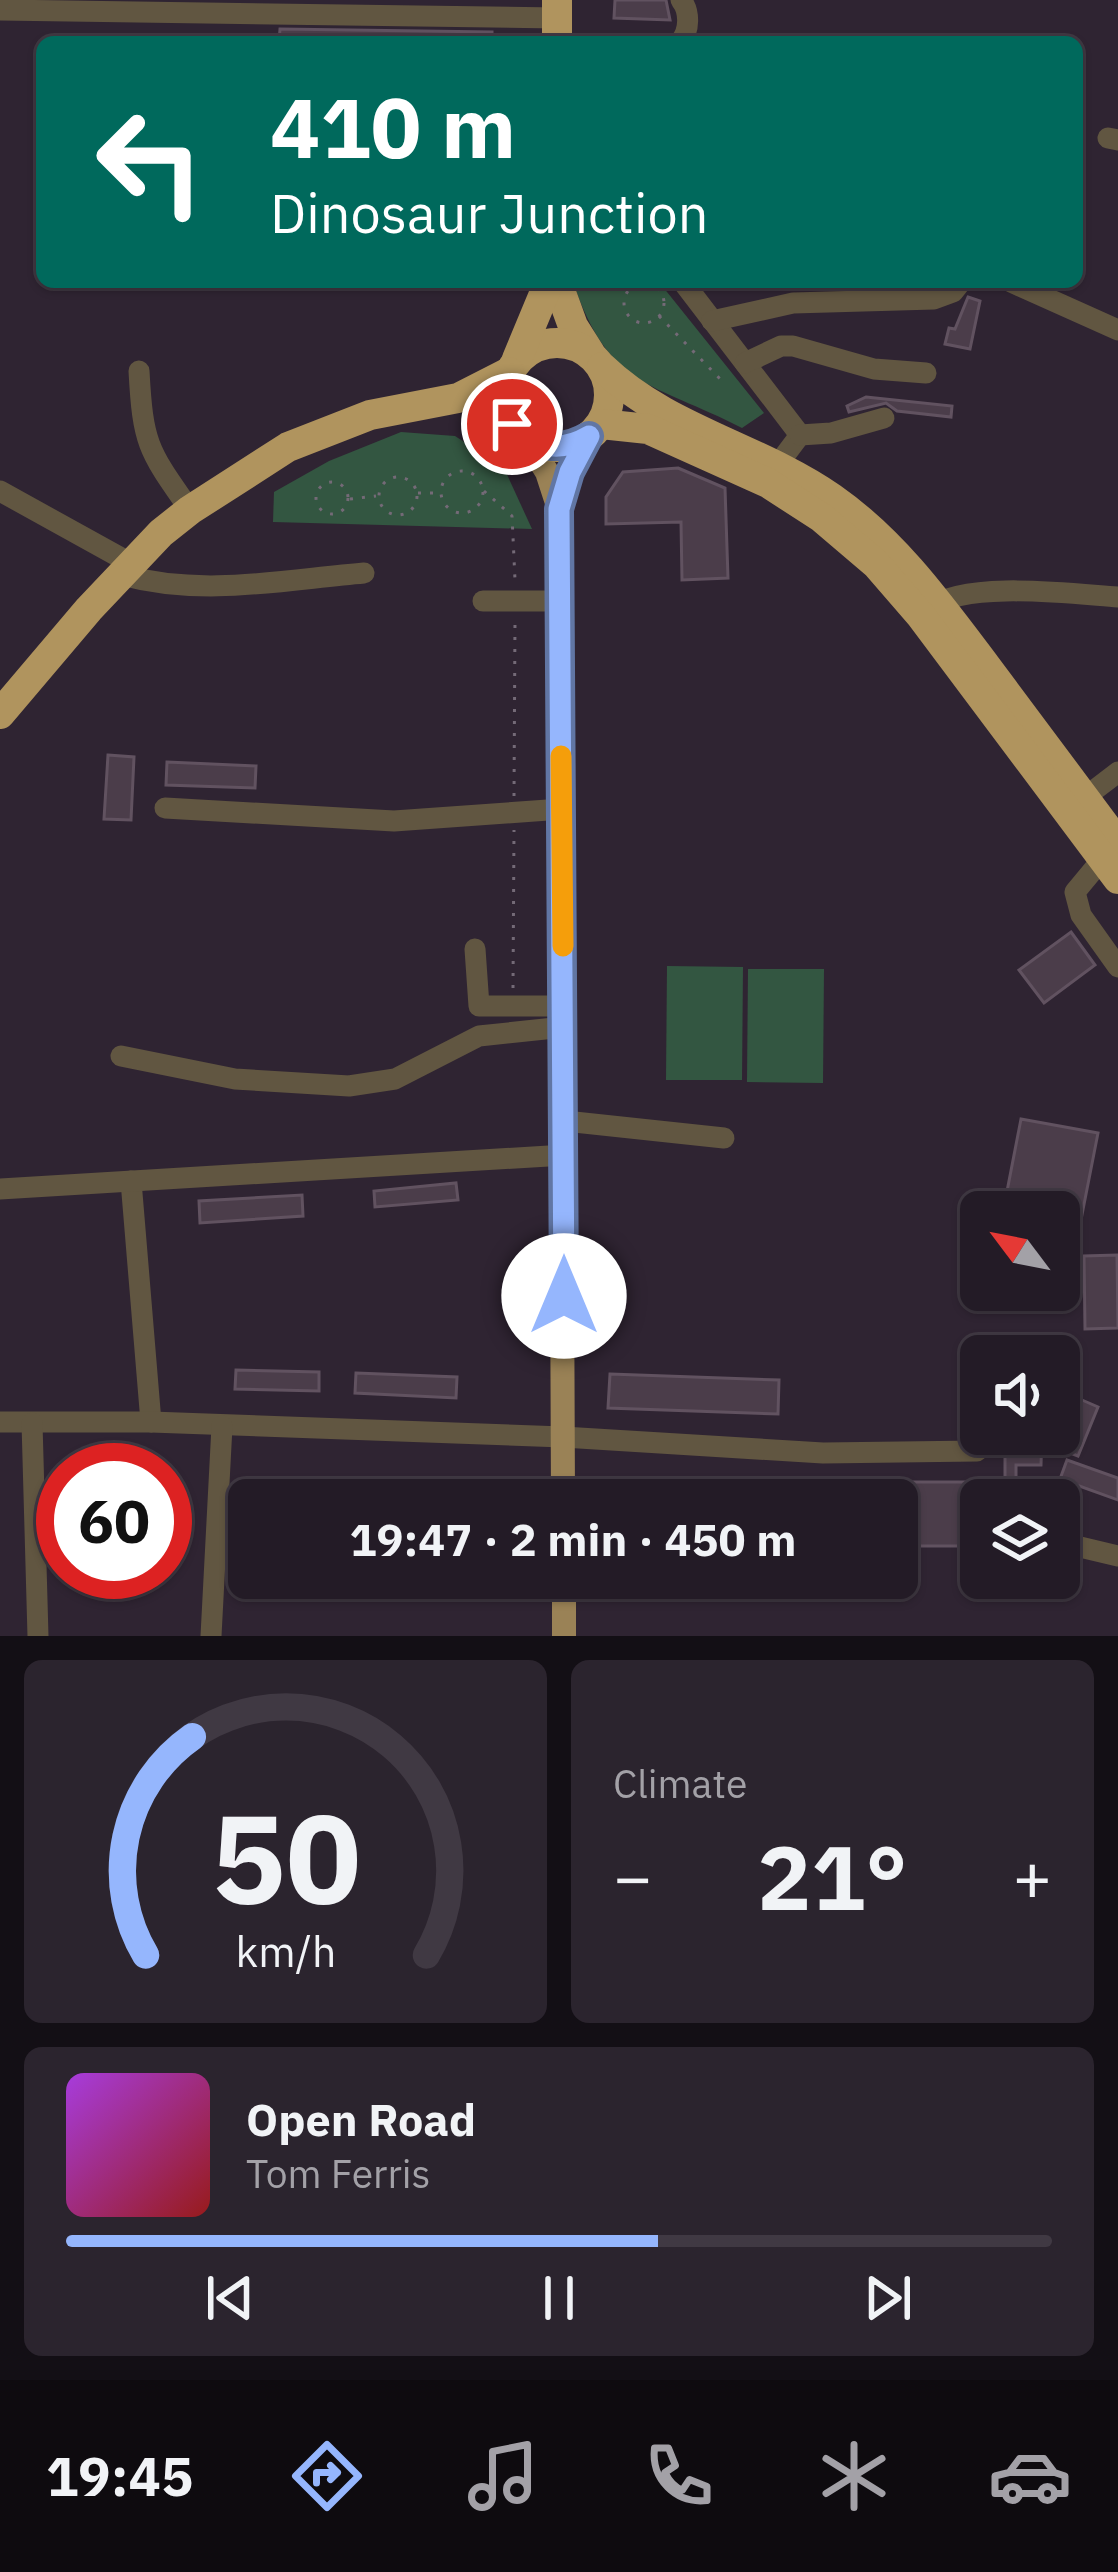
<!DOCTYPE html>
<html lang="en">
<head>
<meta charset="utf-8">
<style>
  :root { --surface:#231b26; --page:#2b242e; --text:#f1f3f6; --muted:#a3a1a7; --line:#403943; --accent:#95b6fd }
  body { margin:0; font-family:"IBM Plex Sans",sans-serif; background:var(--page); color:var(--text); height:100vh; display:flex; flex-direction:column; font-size:45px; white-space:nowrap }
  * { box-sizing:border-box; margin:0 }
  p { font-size:39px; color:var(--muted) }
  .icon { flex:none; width:66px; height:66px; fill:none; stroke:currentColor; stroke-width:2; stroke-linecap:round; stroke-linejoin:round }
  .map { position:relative; height:1636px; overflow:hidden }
  .side { display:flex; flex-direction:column; gap:24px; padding:24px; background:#130f15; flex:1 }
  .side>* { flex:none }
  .hud { position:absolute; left:36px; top:36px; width:1047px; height:252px; border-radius:18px; box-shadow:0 3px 9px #0004,0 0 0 3px var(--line); background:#00695c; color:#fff; overflow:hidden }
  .needle { width:78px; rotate:302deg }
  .tools { position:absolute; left:960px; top:1191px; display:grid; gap:24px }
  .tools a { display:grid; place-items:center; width:120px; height:120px; border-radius:18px; background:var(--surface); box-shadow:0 3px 9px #0004,0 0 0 3px var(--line); font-size:60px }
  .speed { position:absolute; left:36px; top:1443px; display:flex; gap:24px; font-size:60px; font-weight:700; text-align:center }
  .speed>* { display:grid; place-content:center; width:156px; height:156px; border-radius:50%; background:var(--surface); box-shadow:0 3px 9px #0004,0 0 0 3px var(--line); line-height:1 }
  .speed .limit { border:18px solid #d22; background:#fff; color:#111 }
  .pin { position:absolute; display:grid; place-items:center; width:102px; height:102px; color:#fff; margin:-51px; border:6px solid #fff; border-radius:50%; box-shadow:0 3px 12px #0007 }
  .me { position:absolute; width:132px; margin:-66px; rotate:0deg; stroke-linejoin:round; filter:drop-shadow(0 0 9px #0008) }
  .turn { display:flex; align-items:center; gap:42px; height:252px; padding:0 36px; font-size:54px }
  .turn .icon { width:156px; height:156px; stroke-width:2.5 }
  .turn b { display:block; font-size:84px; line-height:102px }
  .big { font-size:90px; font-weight:700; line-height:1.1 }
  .side .card { flex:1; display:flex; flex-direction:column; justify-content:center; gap:18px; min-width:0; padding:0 42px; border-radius:18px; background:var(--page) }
  .side .dial { align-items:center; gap:0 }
  .dial svg { height:312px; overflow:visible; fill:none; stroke:var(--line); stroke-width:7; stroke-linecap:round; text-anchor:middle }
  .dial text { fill:var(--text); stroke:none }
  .song { display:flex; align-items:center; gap:36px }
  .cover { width:144px; height:144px; border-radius:18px; background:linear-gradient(135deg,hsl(280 70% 55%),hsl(0 70% 35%)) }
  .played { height:12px; border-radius:6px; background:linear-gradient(90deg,var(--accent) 60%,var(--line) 60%) }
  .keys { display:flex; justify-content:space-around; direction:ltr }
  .heat { display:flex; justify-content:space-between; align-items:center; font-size:66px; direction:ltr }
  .side .tiles { flex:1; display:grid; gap:24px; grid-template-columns:1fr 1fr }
  .card:last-child { grid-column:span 2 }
  .trip { position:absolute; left:228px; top:1479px; width:690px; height:120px; border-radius:18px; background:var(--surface); box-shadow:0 3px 9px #0004,0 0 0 3px var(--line); font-weight:700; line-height:120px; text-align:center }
  .dock { display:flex; height:192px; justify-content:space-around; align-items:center; background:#0e0b0f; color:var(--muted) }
  .dock .icon { width:84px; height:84px }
  .dock .on { color:var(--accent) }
  .dock b { font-size:54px; color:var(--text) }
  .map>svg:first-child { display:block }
  .green { fill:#335641 }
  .building { fill:#4b3d4a; stroke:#615260; stroke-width:3 }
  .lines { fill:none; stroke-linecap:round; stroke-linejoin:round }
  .path { stroke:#746a77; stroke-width:3; stroke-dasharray:3 9; stroke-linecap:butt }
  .minor { stroke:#615641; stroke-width:21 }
  .major { stroke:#9a8256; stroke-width:24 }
  .highway { stroke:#b0945e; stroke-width:30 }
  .route-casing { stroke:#6176a4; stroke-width:30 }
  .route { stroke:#95b6fd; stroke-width:21 }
  .slow { stroke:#f59e0b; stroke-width:21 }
</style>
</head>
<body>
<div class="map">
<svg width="1118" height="1636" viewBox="0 0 1118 1636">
  <rect width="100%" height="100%" fill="#2f2432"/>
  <g class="green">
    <path d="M 573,282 L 659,282 L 764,413 L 742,428 C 651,381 610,390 573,282 Z"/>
    <path d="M 401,432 L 455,436 L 504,468 L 532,529 L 273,522 L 274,492 L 329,461 Z"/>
    <path d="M 667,966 L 743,967 L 742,1080 L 666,1080 Z"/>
    <path d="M 748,969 L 824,969 L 823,1083 L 747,1082 Z"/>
  </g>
  <g class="building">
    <path d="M 615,0 L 666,0 L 670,20 L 614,18 Z"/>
    <path d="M 280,29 L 492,32 L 492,42 L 279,42 Z"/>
    <path d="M 968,297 L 980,301 L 970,349 L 945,344 L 949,328 L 955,329 Z"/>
    <path d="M 866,397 L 952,406 L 951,417 L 897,411 L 886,403 L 849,412 L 847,406 Z"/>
    <path d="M 678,468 L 725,488 L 728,578 L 682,580 L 681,522 L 606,524 L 606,497 L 623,472 Z"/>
    <path d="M 108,755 L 134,757 L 131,820 L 104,819 Z"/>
    <path d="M 167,762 L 256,766 L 255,788 L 166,785 Z"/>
    <path d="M 1071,932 L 1095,965 L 1044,1003 L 1019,970 Z"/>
    <path d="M 1021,1119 L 1098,1133 L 1079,1230 L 1059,1226 L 1059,1212 L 1003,1212 Z"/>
    <path d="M 456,1183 L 458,1200 L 375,1207 L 374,1191 Z"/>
    <path d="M 302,1195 L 303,1216 L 200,1223 L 199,1201 Z"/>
    <path d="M 1117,1255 L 1118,1328 L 1085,1329 L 1084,1256 Z"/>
    <path d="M 236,1370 L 319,1372 L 319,1391 L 235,1389 Z"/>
    <path d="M 356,1373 L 457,1377 L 456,1398 L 355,1393 Z"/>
    <path d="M 610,1374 L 779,1380 L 778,1414 L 608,1408 Z"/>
    <path d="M 1082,1400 L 1098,1407 L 1078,1456 L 1062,1450 Z"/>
    <path d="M 1005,1434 L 1042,1434 L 1041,1465 L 1016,1465 L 1016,1500 L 981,1500 L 981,1546 L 897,1546 L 897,1500 L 666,1500 L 666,1482 L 1005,1482 Z"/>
    <path d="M 1067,1460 L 1118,1478 L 1118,1500 L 1060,1479 Z"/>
  </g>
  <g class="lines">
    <g class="path">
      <circle cx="644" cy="303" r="20"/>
      <path d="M 659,316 L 724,383"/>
      <circle cx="462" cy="492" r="21"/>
      <circle cx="398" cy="496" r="19"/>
      <circle cx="332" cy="498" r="16"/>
      <path d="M 484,491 L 512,516 L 515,580"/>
      <path d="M 418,493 L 439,493"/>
      <path d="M 350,499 L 376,496"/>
      <path d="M 514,796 L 515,620"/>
      <path d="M 513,988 L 514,830"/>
    </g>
    <g class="minor">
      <path d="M 0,10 L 558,18"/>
      <path d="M 680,42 C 690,31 690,11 681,0"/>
      <path d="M 1108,138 L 1118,140"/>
      <path d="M 683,282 L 800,435 L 779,463"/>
      <path d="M 1011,282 L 1118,330"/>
      <path d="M 712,321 L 793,303 L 934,299 L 953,292 L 961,282"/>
      <path d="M 745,363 L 781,346 L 793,346 L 874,369 L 926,373"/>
      <path d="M 139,371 C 143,445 148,450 190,510"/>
      <path d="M 800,435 L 831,433 L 884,418"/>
      <path d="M 0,491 L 132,564"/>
      <path d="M 122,575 C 203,597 282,580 364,573"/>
      <path d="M 483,601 L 560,601"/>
      <path d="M 930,608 C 965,580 1074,594 1118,597"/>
      <path d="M 1084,798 L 1118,772"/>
      <path d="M 165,808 L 394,821 L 562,809"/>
      <path d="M 1109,851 L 1075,892 L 1081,915 L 1118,967"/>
      <path d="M 475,949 L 479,1006 L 563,1006"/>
      <path d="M 121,1056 L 235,1079 L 349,1086 L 395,1079 L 479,1036 L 564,1027"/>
      <path d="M 565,1121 L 724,1138"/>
      <path d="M 131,1181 L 151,1422"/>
      <path d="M 0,1189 L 565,1155"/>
      <path d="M 0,1422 L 151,1422 L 563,1437 L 823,1453 L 977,1451"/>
      <path d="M 32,1423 L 38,1636"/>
      <path d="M 1059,1542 L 1118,1556"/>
      <path d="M 211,1636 L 222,1426"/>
    </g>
    <g class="major">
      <path d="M 525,437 L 547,472 L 559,509 L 563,1500"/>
      <path d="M 559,509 L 570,472 L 589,436"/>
      <path d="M 564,1578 L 564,1636"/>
    </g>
    <g class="highway">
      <path d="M 557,0 L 557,42"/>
      <path d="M 557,282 L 573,326 L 590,353"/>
      <circle cx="557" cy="395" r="52"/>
      <path d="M 517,359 L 549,282"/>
      <path d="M 602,367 C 666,429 759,447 832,498 C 895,542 940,605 986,666 C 1030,725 1074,784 1118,843"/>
      <path d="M 601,424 L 648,429 L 768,483 L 822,518 L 876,564 L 921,616 L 1118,879"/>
      <path d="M 0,714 L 89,609 L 161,533 L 190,510 L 288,447 L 370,415 L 458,398 L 509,372"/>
    </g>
  </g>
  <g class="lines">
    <g class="route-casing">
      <path id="route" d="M 512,424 C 535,448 560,453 589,436 L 570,472 L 559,509 L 564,1296"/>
    </g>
    <use href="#route" class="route"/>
    <path class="slow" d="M 561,756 L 563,946"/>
  </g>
</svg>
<div class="tools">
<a><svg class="needle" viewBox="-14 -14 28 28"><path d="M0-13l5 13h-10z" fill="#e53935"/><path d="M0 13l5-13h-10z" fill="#a3a1a7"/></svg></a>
<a><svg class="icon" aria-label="sound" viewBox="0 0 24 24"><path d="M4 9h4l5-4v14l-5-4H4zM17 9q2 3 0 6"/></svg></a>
<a><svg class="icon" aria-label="layers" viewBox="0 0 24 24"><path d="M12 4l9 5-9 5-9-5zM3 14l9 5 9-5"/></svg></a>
</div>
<div class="speed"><div class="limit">60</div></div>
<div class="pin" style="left:512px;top:424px;background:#d93025"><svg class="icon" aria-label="arrive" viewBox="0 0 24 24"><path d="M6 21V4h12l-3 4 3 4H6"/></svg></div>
<svg class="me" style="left:564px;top:1296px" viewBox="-20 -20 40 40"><circle r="19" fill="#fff"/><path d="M0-13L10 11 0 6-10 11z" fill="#95b6fd"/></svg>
<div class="trip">19:47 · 2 min · 450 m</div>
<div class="hud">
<div class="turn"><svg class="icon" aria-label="left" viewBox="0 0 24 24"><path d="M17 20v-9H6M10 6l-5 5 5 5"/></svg><div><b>410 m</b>Dinosaur Junction</div></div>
</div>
</div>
<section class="side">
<div class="tiles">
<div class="card dial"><svg viewBox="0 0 100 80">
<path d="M14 69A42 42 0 1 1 86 69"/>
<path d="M14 69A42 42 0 0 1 26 13" stroke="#95b6fd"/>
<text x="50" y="56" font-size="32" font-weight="700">50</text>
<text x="50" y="72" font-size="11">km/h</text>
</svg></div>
<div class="card"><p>Climate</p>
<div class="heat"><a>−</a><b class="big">21°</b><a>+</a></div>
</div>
<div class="card">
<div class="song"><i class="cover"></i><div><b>Open Road</b><p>Tom Ferris</p></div></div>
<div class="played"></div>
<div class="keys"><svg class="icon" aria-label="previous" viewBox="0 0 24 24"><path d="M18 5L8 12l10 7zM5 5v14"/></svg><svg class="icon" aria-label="pause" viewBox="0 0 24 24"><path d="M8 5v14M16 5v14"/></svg><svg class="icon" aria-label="next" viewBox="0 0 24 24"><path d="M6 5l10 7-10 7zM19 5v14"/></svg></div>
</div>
</div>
</section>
<nav class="dock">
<b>19:45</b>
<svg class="icon on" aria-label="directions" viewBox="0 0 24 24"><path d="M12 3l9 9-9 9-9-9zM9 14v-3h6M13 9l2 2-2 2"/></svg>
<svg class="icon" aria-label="music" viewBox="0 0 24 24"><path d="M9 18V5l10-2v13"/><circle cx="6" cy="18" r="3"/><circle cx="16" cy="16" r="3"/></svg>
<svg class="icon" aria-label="phone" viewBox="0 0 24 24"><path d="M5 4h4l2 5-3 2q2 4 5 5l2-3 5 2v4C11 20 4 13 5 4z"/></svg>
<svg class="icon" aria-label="climate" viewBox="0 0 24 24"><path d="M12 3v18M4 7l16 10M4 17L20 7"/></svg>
<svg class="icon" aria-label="car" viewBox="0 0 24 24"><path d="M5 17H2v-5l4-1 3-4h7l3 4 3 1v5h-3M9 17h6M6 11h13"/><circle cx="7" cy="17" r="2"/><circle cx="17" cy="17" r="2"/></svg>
</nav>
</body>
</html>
